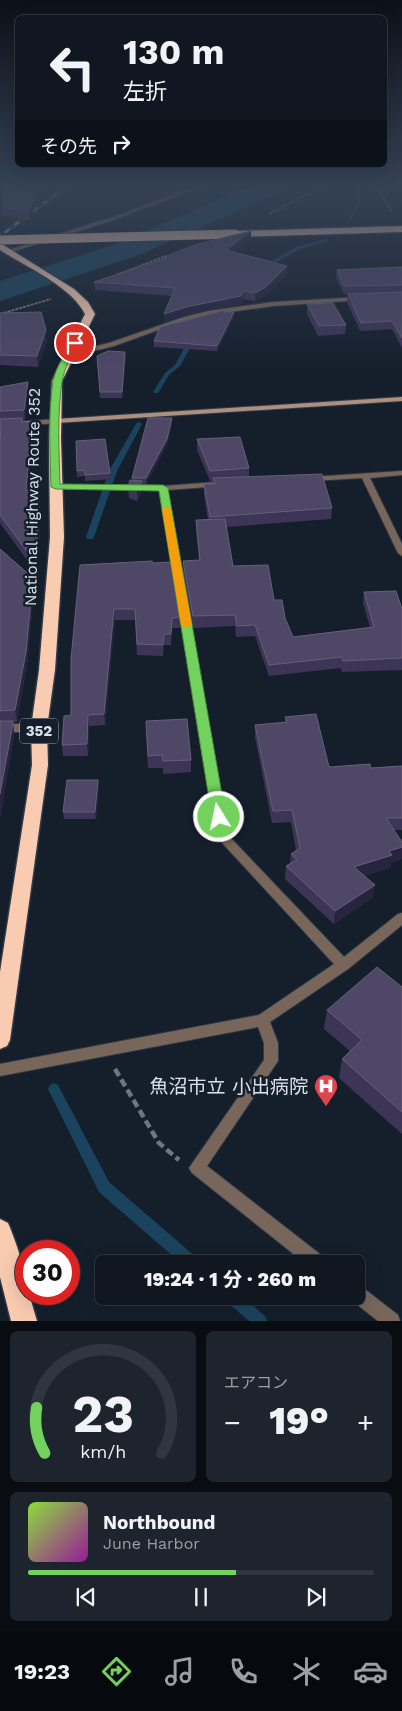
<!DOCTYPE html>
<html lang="ja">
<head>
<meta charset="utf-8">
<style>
  :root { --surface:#101721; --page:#1e242e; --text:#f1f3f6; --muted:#9c9fa5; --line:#30363f; --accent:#73d25d }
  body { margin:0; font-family:"Work Sans","Noto Sans JP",sans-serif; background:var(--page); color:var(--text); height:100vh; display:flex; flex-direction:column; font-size:19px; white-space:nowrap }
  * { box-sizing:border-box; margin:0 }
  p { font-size:16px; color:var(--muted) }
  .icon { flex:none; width:28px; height:28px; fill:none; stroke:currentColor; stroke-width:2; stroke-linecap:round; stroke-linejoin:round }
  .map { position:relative; height:1321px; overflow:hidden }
  .sheet { display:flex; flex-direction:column; gap:10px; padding:10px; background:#090d12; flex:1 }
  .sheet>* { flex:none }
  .guide { position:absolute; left:15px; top:15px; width:372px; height:152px; border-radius:8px; box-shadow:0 5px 20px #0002,0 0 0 1px var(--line); background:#101721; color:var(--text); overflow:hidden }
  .speed { position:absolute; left:15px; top:1240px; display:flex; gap:10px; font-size:25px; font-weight:700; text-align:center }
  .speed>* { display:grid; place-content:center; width:65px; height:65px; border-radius:50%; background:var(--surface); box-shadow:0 5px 20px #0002,0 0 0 1px var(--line); line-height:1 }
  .speed .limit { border:8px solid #d22; background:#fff; color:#111 }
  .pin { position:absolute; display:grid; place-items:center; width:42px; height:42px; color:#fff; margin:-21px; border:2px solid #fff; border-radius:50%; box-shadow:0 1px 5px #0007 }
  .me { position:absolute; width:55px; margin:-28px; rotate:350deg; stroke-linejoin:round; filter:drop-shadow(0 0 4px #0008) }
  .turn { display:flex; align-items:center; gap:18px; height:105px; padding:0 25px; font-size:22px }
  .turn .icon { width:65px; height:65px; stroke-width:2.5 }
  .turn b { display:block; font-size:35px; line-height:42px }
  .then { display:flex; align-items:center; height:48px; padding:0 25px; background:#0003; gap:10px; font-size:19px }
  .big { font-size:38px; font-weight:800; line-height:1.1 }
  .sheet .card { flex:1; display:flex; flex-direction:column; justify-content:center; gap:8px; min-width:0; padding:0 18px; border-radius:8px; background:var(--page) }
  .sheet .dial { align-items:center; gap:0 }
  .dial svg { height:130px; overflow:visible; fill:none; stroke:var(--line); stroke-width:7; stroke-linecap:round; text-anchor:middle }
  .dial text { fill:var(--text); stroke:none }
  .song { display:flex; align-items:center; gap:15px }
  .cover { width:60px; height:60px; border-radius:8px; background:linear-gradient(135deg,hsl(90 70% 55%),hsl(300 70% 35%)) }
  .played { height:5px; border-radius:2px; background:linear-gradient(90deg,var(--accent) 60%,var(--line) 60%) }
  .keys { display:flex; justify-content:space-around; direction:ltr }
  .heat { display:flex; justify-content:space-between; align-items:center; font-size:28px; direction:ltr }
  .sheet .tiles { flex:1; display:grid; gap:10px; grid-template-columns:1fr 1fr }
  .card:last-child { grid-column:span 2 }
  .trip { position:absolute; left:95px; top:1255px; width:270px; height:50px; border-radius:8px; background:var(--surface); box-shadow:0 5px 20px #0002,0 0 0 1px var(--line); font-weight:800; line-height:50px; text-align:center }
  .menu { display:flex; height:80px; justify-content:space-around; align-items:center; background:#06090d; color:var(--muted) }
  .menu .icon { width:35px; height:35px }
  .menu .active { color:var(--accent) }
  .menu b { font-size:22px; color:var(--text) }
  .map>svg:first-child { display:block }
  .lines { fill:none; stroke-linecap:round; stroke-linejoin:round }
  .stream { fill:#1a445d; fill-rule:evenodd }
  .river { fill:#1a445d; fill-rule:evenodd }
  .lane-casing { stroke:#313a47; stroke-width:2 }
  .street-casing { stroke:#313a47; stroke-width:2 }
  .secondary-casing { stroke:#313a47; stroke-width:2 }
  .highway-casing { stroke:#313a47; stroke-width:3 }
  .path-far1 { stroke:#6d7681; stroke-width:2; stroke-dasharray:3 1; stroke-linecap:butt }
  .path { stroke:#6d7681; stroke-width:4.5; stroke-dasharray:8 4; stroke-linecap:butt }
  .lane { fill:#78665b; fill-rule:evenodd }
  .street { fill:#78665b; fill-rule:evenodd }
  .secondary { fill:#ac8f7e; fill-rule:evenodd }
  .highway { fill:#f9cbb1; fill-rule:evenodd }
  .rail-casing { stroke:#9199a3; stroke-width:3 }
  .rail { stroke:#151f2c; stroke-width:2; stroke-dasharray:6; stroke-linecap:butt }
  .highway-bridge-casing { stroke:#313a47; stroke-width:10; stroke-linecap:butt }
  .highway-bridge { stroke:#f9cbb1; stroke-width:9 }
  .wall { fill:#3d3556 }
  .shaded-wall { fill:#26243f }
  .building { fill:#4e4766; stroke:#64607b }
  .route { fill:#73d25d; stroke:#4b883c }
  .slow { fill:#f59e0b }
  .labels { text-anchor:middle; stroke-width:5; stroke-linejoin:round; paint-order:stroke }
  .shield { fill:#151f2c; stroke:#9fa7b1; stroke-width:1 }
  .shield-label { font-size:15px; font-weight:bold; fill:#dae1ea }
  .street-label { font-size:16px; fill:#dae1ea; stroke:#151f2c }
  .near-poi-label { font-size:19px; fill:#dae1ea; stroke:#151f2c; text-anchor:end }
</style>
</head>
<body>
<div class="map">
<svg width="402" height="1321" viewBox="0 0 402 1321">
  <rect width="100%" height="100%" fill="#151f2c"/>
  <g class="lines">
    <g class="stream">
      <path d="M 355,185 L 359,185 L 361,203 L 352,219 L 350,220 L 348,219 L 357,203 Z"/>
      <path d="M 327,239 L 329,240 L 329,241 L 300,249 L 266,268 L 261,267 L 296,247 Z"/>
      <path d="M 190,338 L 195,339 L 180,366 L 169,375 L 158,393 L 154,393 L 153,392 L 165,373 L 175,365 Z"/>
      <path d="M 139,422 L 142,424 L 117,471 L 94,537 L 93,539 L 87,539 L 86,537 L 109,471 L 136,424 Z"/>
      <path d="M 54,1083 L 58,1085 L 109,1182 L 198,1259 L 200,1264 L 182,1264 L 99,1192 L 48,1089 L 50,1085 Z"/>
      <path d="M 224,1296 L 242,1296 L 265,1316 L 267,1321 L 249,1321 L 226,1301 Z"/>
    </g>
    <path class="river" d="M 251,185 L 286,185 L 282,191 L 139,255 L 0,301 L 0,281 L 119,243 Z"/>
    <g class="lane-casing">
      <path id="lane" d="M 198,185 L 206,185 L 108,222 L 103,221 Z"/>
    </g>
    <g class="street-casing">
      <g id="street">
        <path d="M 106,219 L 108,220 L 108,222 L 11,252 L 6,251 Z"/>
        <path d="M 361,297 L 364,299 L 363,300 L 273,306 L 208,315 L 175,324 L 114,346 L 82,354 L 69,355 L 66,353 L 109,343 L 184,317 L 208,311 L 273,302 Z"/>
        <path d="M 56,419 L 59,419 L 59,423 L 0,427 L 0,423 Z"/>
        <path d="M 402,471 L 402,475 L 370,478 L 402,544 L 402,556 L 398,553 L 362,478 L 311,481 L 307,479 L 311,477 Z"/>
        <path d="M 217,482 L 221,484 L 220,486 L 167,490 L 225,817 L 225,832 L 344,957 L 398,914 L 402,913 L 402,925 L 348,969 L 270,1022 L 278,1043 L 278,1061 L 207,1166 L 325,1258 L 327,1264 L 306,1264 L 192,1173 L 189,1168 L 264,1060 L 264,1043 L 258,1027 L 0,1076 L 0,1064 L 259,1015 L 334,964 L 213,833 L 213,817 L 159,490 L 56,489 L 52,487 L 56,485 L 163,486 Z"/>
        <path d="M 0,724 L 39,724 L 44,728 L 39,732 L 0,732 Z"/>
        <path d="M 356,1285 L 362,1287 L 398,1315 L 400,1321 L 378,1321 L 350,1299 L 349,1296 L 356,1296 Z"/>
      </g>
    </g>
    <g class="secondary-casing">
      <path id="secondary" d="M 402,397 L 402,401 L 56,423 L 52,421 L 56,419 Z"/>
    </g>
    <g class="highway-casing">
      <g id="highway">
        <path d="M 402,226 L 402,232 L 235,237 L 231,234 L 235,231 Z"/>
        <path d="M 0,243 L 74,289 L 88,302 L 95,314 L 62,381 L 61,439 L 64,537 L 55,670 L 47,728 L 48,765 L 10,1040 L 7,1046 L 0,1049 L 0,972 L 32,765 L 31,728 L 39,670 L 50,537 L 49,439 L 52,381 L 85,314 C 72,287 25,266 0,250 Z"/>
        <path d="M 0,1219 L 8,1223 C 17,1244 26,1271 26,1294 L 29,1294 L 37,1321 L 11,1321 L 0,1277 Z"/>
      </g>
    </g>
    <g class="path-far1">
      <path d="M 375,185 L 392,212"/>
      <path d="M 269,214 L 326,185"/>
      <path d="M 116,275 L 166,256"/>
      <path d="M 0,314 L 51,299"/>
    </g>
    <path class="path" d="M 115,1069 L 159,1143 L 179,1160"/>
    <use href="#lane" class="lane"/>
    <use href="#street" class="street"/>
    <use href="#secondary" class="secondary"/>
    <use href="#highway" class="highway"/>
    <g class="rail-casing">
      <path id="rail" d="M 0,236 L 68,185"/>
    </g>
    <use href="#rail" class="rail"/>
    <g class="highway-bridge-casing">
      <path id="highway-bridge" d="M 0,240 L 235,234"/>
    </g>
    <use href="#highway-bridge" class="highway-bridge"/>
  </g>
  <g class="wall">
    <path d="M 4,185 L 44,185 L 44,190 L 29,220 L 2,216 L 2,207 Z"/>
    <path d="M 251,231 L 251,238 L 234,252 L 287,266 L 287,274 L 265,296 L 255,301 L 244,299 L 241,304 L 186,315 L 164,322 L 171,296 L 95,290 L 94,282 L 164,258 L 164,257 Z"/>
    <path d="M 402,267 L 402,348 L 392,329 L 360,331 L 347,302 L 348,294 L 344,294 L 336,278 L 337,270 Z"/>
    <path d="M 307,304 L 346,325 L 345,334 L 318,336 L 307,314 Z"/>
    <path d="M 230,312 L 234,312 L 234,317 L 217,351 L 154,347 L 154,341 Z"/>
    <path d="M 0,313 L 47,340 L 38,367 L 0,365 Z"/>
    <path d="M 97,356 L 126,357 L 122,398 L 100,398 Z"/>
    <path d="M 0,387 L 29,392 L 25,419 L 23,420 L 23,422 L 32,422 L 33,431 L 28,490 L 40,500 L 40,533 L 35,571 L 0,523 Z"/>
    <path d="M 172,418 L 172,424 L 167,445 L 146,484 L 142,484 L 142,492 L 137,501 L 129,498 L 128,487 L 132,480 L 132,478 Z"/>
    <path d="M 197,439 L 249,468 L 249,477 L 332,508 L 331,519 L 226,527 L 233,566 L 274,600 L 285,618 L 293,637 L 370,627 L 363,603 L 364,592 L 402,609 L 402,670 L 342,672 L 341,668 L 269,676 L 255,636 L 236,637 L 235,626 L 193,628 L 183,572 L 183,561 L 199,560 L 196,531 L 196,520 L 208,520 L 204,495 L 204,484 L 213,484 L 213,481 L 210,481 L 197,450 Z"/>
    <path d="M 76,441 L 110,473 L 111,479 L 85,481 L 85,476 L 77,477 Z"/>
    <path d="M 0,549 L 33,578 L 34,590 L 27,664 L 17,722 L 13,722 L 14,736 L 0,818 Z"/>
    <path d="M 153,563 L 180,617 L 180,628 L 172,628 L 171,645 L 164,645 L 163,656 L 137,655 L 135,620 L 115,620 L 105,725 L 89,726 L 88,756 L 63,756 L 62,745 L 71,715 L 71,659 Z"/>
    <path d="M 285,717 L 329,767 L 371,768 L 402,766 L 402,830 L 394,830 L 402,842 L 402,859 L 391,863 L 390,868 L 365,876 L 373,897 L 334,924 L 285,879 L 286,866 L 290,864 L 291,854 L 296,850 L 291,822 L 272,823 L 255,737 L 255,725 L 285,723 Z"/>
    <path d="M 146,734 L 191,760 L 191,772 L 163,774 L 163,768 L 148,768 Z"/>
    <path d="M 98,780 L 99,787 L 96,819 L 64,819 L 63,812 Z"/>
    <path d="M 402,987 L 402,1134 L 339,1078 L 342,1059 L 350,1051 L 324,1029 L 327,1010 Z"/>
  </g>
  <g class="shaded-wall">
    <path d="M 42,185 L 44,185 L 44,190 L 29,220 L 28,212 Z"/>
    <path d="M 251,231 L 251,238 L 226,258 L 226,250 Z"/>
    <path d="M 287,266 L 287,274 L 265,296 L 255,301 L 255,293 Z"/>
    <path d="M 244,291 L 244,299 L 241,304 L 186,315 L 164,322 L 164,314 L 186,307 Z"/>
    <path d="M 234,312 L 234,317 L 217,351 L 217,346 Z"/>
    <path d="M 46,330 L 47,340 L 38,367 L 37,356 Z"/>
    <path d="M 125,352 L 126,357 L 122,398 L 122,392 Z"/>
    <path d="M 28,382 L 29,392 L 25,419 L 24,410 Z"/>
    <path d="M 172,418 L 172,424 L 167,445 L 146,484 L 146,478 Z"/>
    <path d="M 32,422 L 33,431 L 27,501 L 26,490 Z"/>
    <path d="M 142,481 L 142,492 L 137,501 L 137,490 Z"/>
    <path d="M 39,490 L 40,500 L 40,533 L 35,571 L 34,561 Z"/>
    <path d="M 33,578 L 34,590 L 27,664 L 17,722 L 15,710 Z"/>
    <path d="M 114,609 L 115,620 L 105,725 L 104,714 Z"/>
    <path d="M 172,618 L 172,628 L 171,645 L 171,634 Z"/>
    <path d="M 164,634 L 164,645 L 163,656 L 163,645 Z"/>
    <path d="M 88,715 L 89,726 L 88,756 L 87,744 Z"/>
    <path d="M 13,721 L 14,736 L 0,818 L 0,794 Z"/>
    <path d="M 98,780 L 99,787 L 96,819 L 95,812 Z"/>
    <path d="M 402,847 L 402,859 L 391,863 L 390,868 L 353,880 L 354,867 L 389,851 Z"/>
    <path d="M 375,885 L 373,897 L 334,924 L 335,911 Z"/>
  </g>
  <g class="building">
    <path d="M 4,185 L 42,185 L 28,212 L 2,207 Z"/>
    <path d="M 251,231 L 226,250 L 287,266 L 266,287 L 255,293 L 244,291 L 241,296 L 186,307 L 164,314 L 175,288 L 94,282 L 167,258 L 164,257 L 198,244 Z"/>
    <path d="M 402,267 L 402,285 L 344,286 L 337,270 Z"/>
    <path d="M 402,292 L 402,338 L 392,321 L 361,323 L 348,294 Z"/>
    <path d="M 333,303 L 346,325 L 319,326 L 307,304 Z"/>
    <path d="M 230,309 L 224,312 L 234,312 L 217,346 L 154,341 L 160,327 Z"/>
    <path d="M 41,312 L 46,330 L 37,356 L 0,355 L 0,313 Z"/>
    <path d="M 108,351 L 125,352 L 122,392 L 100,392 L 97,356 Z"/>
    <path d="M 28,382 L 24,410 L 0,411 L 0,387 Z"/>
    <path d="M 22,418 L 22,422 L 32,422 L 26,490 L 39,490 L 39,522 L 34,561 L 0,515 L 0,439 L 1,430 L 0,431 L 0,419 Z"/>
    <path d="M 148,418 L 172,418 L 167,439 L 146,478 L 132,478 Z"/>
    <path d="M 240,437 L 249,468 L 210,471 L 197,439 Z"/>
    <path d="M 105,439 L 110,473 L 85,475 L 84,470 L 77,471 L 76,441 Z"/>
    <path d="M 322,474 L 332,508 L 210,517 L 204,484 L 215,484 L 213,478 Z"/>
    <path d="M 130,480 L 142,481 L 137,490 L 128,487 Z"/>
    <path d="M 225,519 L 233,566 L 268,565 L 274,600 L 282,600 L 285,618 L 293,637 L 374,627 L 364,592 L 396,591 L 402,609 L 402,658 L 343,661 L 342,657 L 269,665 L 255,625 L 237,626 L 235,615 L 193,616 L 183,561 L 200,560 L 196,520 Z"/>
    <path d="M 0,549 L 33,578 L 26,652 L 15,710 L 0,711 Z"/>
    <path d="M 152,561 L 153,563 L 171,562 L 180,617 L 172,618 L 171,634 L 164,634 L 163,645 L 137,644 L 135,609 L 114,609 L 104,714 L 88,715 L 87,744 L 62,745 L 64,716 L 71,715 L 71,659 L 80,565 Z"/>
    <path d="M 316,714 L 329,767 L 370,764 L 371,768 L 402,766 L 402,818 L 386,818 L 402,842 L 402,847 L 389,851 L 392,855 L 354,867 L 375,885 L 335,911 L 286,866 L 297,860 L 291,854 L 300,848 L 292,810 L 273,811 L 255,725 L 287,722 L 285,717 Z"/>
    <path d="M 187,719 L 191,760 L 163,761 L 162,755 L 148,756 L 146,721 Z"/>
    <path d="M 0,721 L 13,721 L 13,723 L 0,794 Z"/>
    <path d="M 67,780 L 98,780 L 95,812 L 63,812 Z"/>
    <path d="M 377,967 L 402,987 L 402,1112 L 342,1059 L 362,1040 L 327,1010 Z"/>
  </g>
  <linearGradient id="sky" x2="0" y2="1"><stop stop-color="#0c1118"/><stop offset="0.5" stop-color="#354256"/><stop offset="1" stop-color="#354256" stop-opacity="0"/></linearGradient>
  <rect width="402" height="370" fill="url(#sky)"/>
  <path class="route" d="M 75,340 L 79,343 C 72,355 64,368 62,382 C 57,415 59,450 60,484 L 163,485 L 168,488 L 226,817 L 224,821 L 219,822 L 212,817 L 159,491 L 56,489 L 51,487 C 50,452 48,415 53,381 C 56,367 65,355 71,343 Z"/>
  <path class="slow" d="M 167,506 L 171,509 L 192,625 L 186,628 L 181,625 L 162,509 Z"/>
  <defs>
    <g id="hospital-pin" transform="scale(1.25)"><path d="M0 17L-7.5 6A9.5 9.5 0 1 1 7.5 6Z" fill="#e0444e" stroke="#151f2c"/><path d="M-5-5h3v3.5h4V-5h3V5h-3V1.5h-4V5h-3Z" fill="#fff"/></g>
  </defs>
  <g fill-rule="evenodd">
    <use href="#hospital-pin" x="326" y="1086"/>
  </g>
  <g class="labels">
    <rect class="shield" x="20" y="718.5" width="38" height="25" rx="4"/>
    <g class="shield-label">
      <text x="39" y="736">352</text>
    </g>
    <g class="street-label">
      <text transform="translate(32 497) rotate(-89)" y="6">National Highway Route 352</text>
    </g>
    <g class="near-poi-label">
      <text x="308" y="1093">魚沼市立 小出病院</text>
    </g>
  </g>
</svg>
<div class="speed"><div class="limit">30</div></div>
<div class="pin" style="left:75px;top:343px;background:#d93025"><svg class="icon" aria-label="arrive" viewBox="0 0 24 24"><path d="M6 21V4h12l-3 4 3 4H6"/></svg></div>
<svg class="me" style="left:219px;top:817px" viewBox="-20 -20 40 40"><circle r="17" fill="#73d25d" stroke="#fff" stroke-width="3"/><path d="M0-11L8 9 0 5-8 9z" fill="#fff"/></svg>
<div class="trip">19:24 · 1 分 · 260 m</div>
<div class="guide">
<div class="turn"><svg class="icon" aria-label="left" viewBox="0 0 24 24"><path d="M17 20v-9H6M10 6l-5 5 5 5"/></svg><div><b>130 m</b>左折</div></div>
<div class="then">その先<svg class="icon" aria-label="right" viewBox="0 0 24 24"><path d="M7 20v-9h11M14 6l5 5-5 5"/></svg></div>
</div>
</div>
<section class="sheet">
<div class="tiles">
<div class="card dial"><svg viewBox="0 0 100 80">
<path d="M14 69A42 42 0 1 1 86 69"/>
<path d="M14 69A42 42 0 0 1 9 41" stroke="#73d25d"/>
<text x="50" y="56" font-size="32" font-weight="700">23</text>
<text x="50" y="72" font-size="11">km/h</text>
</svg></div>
<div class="card"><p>エアコン</p>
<div class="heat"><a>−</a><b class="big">19°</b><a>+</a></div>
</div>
<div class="card">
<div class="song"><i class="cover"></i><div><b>Northbound</b><p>June Harbor</p></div></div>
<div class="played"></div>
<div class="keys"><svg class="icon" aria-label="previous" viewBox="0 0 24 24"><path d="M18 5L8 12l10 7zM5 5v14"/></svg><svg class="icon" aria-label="pause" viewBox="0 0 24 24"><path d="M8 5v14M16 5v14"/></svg><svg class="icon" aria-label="next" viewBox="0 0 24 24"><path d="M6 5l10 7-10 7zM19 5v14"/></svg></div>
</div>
</div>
</section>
<nav class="menu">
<b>19:23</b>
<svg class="icon active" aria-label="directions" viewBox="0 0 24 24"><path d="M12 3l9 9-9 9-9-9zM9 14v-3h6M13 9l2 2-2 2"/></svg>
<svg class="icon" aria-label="music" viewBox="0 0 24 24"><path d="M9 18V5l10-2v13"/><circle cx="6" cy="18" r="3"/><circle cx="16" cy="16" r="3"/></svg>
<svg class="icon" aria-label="phone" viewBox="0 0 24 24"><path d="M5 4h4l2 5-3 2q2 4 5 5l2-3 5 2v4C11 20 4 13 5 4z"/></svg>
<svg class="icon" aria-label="climate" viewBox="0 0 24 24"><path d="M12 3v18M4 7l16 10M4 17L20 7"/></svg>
<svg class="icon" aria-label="car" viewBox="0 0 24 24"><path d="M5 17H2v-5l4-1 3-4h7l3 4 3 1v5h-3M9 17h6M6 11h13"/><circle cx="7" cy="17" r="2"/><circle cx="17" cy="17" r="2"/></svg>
</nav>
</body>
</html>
